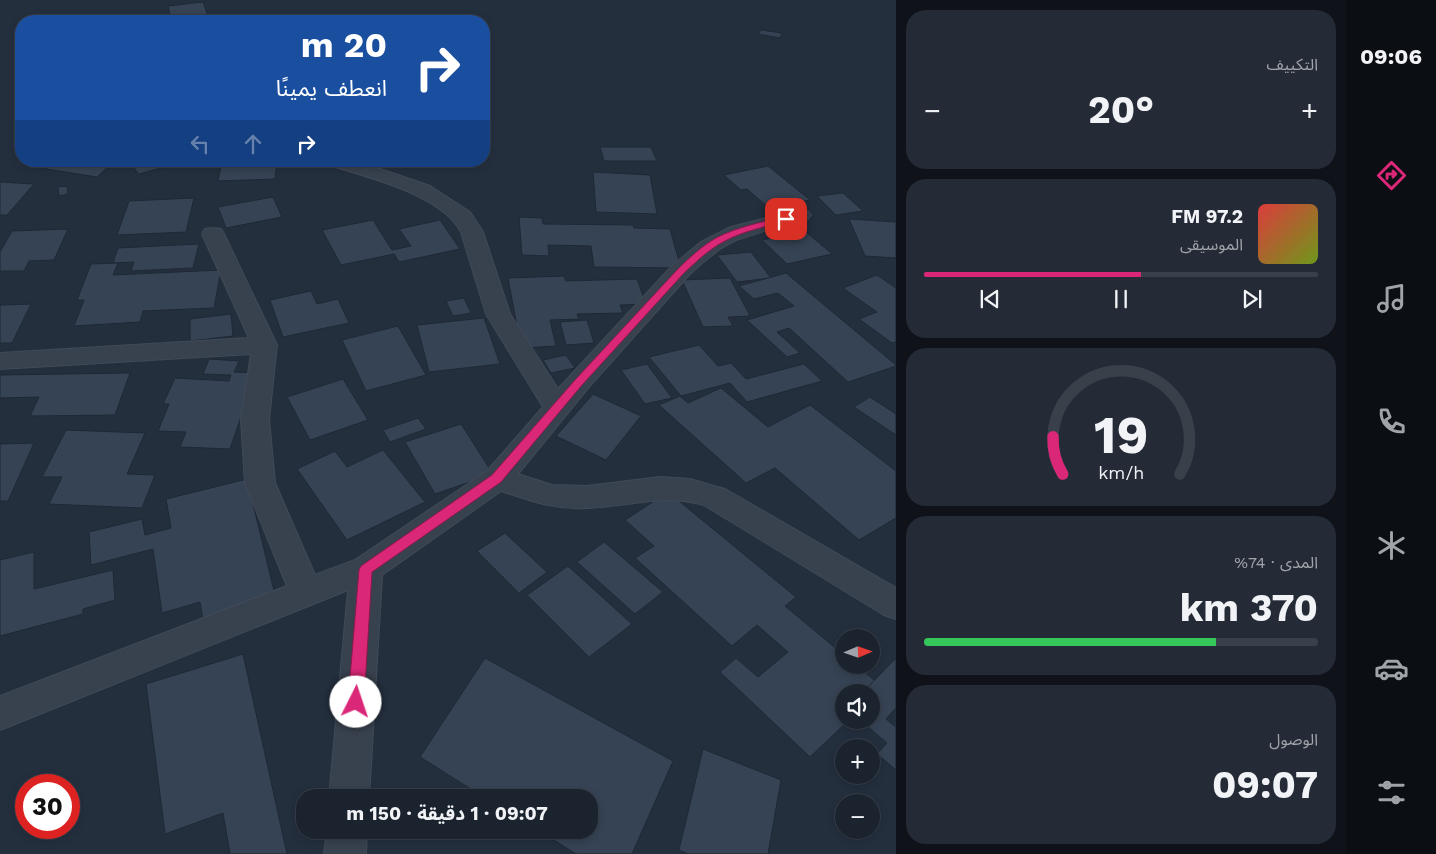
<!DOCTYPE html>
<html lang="ar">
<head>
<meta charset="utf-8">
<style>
  :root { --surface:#1b232e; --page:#242b36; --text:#f1f3f6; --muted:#a0a4aa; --line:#39404a; --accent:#db2777 }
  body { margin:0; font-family:"Work Sans","Noto Sans Arabic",sans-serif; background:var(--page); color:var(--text); direction:rtl; height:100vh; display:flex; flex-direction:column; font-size:19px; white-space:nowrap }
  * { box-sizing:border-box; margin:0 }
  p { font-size:16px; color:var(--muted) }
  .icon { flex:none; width:28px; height:28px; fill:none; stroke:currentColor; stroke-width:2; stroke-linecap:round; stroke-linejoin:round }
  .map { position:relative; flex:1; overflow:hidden; direction:ltr }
  .sheet { display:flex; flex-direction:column; gap:10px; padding:10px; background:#0f1319; width:450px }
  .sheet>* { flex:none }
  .guide { position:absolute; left:15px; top:15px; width:475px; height:152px; border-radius:20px; box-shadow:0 2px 8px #0003,0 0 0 1px var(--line); direction:rtl; background:#1a4fa0; color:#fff; overflow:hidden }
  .needle { width:32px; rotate:88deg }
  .controls { position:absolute; left:835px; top:629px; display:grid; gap:10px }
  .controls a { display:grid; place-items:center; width:45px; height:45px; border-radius:50%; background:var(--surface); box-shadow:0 2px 8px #0003,0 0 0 1px var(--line); font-size:25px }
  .speed { position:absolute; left:15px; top:774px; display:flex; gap:10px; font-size:25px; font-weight:700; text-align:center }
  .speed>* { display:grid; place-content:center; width:65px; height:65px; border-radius:50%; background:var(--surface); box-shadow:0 2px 8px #0003,0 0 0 1px var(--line); line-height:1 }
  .speed .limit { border:8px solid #d22; background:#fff; color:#111 }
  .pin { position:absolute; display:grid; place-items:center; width:42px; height:42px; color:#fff; margin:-21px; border-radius:10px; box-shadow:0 2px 8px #0006 }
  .me { position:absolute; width:55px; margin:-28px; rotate:4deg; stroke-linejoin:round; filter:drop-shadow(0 0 4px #0008) }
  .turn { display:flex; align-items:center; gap:18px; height:105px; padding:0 20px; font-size:22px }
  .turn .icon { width:65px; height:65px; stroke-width:2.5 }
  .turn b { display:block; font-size:35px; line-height:42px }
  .lanes { display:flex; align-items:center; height:48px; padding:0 20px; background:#0003; justify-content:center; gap:25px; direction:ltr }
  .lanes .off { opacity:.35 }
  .big { font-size:38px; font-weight:700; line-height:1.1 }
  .sheet .card { flex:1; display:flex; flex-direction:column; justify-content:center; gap:8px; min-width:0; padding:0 18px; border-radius:20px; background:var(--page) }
  .sheet .dial { align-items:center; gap:0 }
  .dial svg { height:130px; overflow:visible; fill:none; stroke:var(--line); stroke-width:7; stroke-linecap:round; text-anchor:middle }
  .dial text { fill:var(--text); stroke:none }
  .song { display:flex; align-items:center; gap:15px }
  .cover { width:60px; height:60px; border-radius:8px; background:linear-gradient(135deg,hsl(0 70% 55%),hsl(80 70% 35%)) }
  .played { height:5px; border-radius:2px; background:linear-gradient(90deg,var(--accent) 55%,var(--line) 55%) }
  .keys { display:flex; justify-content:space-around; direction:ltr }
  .heat { display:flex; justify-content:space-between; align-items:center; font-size:28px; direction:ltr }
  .charge { height:8px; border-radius:4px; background:linear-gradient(90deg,#34c759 74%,var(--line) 0) }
  .trip { position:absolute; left:296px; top:789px; width:302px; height:50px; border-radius:20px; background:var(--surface); box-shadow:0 2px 8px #0003,0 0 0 1px var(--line); font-weight:700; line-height:50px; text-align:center; direction:rtl }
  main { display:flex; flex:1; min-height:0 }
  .menu { display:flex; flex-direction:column; width:90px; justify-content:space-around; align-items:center; background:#0b0e12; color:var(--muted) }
  .menu .icon { width:35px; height:35px }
  .menu .current { color:var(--accent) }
  .menu b { font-size:22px; color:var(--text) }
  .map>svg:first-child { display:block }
  .building { fill:#364354; stroke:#1f2835 }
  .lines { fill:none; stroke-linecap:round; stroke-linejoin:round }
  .street-casing { stroke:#414a57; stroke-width:2 }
  .street { fill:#38414e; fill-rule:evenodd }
  .route { fill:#db2777; stroke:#8e194d }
</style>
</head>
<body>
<main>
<nav class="menu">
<b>09:06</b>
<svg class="icon current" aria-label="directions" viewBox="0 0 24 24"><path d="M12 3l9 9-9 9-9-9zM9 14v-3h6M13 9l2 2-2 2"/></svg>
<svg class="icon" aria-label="music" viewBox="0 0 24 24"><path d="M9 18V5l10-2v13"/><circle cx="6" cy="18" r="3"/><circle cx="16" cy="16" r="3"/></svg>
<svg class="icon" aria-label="phone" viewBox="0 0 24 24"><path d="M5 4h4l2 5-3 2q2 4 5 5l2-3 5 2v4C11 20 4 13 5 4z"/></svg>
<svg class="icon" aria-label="climate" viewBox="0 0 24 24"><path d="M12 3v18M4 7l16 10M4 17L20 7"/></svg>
<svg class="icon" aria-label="car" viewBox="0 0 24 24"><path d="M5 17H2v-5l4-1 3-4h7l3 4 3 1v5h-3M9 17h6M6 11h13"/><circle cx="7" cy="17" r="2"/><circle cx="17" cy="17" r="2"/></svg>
<svg class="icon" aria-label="filters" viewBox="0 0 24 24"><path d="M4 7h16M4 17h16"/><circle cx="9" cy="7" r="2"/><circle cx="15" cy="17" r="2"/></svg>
</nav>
<section class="sheet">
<div class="card"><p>التكييف</p>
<div class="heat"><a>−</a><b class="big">20°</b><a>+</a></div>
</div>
<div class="card">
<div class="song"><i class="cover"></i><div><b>97.2 FM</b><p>الموسيقى</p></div></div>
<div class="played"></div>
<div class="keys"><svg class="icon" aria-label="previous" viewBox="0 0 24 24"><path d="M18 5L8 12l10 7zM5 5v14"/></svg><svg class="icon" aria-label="pause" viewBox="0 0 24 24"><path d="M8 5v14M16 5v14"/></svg><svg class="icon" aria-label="next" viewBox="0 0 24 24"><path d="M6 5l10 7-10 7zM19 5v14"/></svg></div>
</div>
<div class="card dial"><svg viewBox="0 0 100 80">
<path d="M14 69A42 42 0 1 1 86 69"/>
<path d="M14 69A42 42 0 0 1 8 46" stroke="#db2777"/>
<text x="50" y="56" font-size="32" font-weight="700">19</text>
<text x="50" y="72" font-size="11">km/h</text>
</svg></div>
<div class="card"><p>المدى · 74%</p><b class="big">370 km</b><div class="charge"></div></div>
<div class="card"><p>الوصول</p><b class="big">09:07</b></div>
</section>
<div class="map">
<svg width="896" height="854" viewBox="0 0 896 854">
  <rect width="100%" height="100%" fill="#242f3e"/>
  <g class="building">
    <path d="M 203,2 L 208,16 L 171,20 L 168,6 Z"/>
    <path d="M 761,30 L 782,33 L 780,38 L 758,34 Z"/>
    <path d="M 600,147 L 651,147 L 657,161 L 604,161 Z"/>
    <path d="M 56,161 L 114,161 L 97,177 L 46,169 Z"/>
    <path d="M 156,161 L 161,168 L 139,174 L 133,167 Z"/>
    <path d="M 222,161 L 277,161 L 275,179 L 218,181 Z"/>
    <path d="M 768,166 L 810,200 L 769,208 L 747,189 L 741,190 L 724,175 Z"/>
    <path d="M 593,172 L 650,175 L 657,214 L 596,212 Z"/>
    <path d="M 0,182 L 34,184 L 7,215 L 0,215 Z"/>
    <path d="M 67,186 L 68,194 L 59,196 L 58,187 Z"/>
    <path d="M 843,193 L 863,211 L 836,215 L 817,196 Z"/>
    <path d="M 273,197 L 282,217 L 226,228 L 218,207 Z"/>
    <path d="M 194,198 L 186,232 L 117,235 L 129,201 Z"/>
    <path d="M 519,217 L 542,218 L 543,224 L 633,225 L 634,228 L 670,229 L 681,268 L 594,267 L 591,246 L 548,245 L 549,256 L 522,255 Z"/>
    <path d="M 849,219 L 896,222 L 896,258 L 865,256 Z"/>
    <path d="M 373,220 L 392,250 L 411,246 L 399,229 L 440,220 L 460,249 L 399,262 L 394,254 L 341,265 L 322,230 Z"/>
    <path d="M 68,229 L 54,260 L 29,261 L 24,271 L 0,271 L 0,252 L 12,231 Z"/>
    <path d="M 805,231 L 832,254 L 787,264 L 762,240 Z"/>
    <path d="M 199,244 L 193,268 L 131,271 L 134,262 L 113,263 L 118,248 Z"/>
    <path d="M 751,252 L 771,278 L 737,282 L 717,255 Z"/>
    <path d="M 118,263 L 113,275 L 221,270 L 214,308 L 143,311 L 140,322 L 74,326 L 84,300 L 77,300 L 91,264 Z"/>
    <path d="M 786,273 L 896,365 L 896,366 L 848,382 L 789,328 L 777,332 L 800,353 L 787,357 L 747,320 L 794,306 L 778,293 L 754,299 L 739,286 Z"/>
    <path d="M 877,275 L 896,288 L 896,342 L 892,343 L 859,319 L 877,312 L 843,288 Z"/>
    <path d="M 564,276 L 566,281 L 637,279 L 646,304 L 620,305 L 623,313 L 577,314 L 579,319 L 550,320 L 556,346 L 521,348 L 508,278 Z"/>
    <path d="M 730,278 L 750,316 L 728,317 L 733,326 L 703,327 L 682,280 Z"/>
    <path d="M 311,291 L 317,304 L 338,299 L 349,323 L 283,337 L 270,300 Z"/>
    <path d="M 464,298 L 471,313 L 453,316 L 446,301 Z"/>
    <path d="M 31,304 L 12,343 L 0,343 L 0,305 Z"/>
    <path d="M 231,314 L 233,336 L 190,341 L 190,319 Z"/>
    <path d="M 484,318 L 500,364 L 429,372 L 417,325 Z"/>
    <path d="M 587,320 L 594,343 L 566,345 L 560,322 Z"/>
    <path d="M 398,326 L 426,375 L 366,391 L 342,340 Z"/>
    <path d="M 699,345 L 718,366 L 731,363 L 746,379 L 804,364 L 822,381 L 747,402 L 730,383 L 681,396 L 649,357 Z"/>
    <path d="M 566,355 L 575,368 L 551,373 L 543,360 Z"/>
    <path d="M 209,359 L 239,361 L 234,372 L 256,373 L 230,449 L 180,447 L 186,432 L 158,431 L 169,404 L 163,404 L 175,378 L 229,381 L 231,375 L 203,374 Z"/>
    <path d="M 647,364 L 672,398 L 645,404 L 621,370 Z"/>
    <path d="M 130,373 L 115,415 L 30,416 L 39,397 L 0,398 L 0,375 Z"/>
    <path d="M 343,379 L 368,420 L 310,440 L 287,397 Z"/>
    <path d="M 721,388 L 768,427 L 810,405 L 896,471 L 896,518 L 859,540 L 775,468 L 746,483 L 659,405 L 680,396 L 688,403 Z"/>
    <path d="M 593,394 L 641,416 L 606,460 L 556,436 Z"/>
    <path d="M 870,397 L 896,414 L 896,435 L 854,407 Z"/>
    <path d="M 418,418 L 426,429 L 390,442 L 383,430 Z"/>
    <path d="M 461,424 L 493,474 L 435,494 L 405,442 Z"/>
    <path d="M 66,430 L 145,433 L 127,474 L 155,475 L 142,508 L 49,504 L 62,477 L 42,477 Z"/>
    <path d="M 34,443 L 8,501 L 0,501 L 0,444 Z"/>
    <path d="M 383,450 L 425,502 L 347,540 L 297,469 L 335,451 L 347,467 Z"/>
    <path d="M 247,479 L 276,599 L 203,620 L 200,602 L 162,613 L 153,549 L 91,565 L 89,532 L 142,519 L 145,535 L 171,528 L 166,499 Z"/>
    <path d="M 668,492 L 796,597 L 785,606 L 844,655 L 844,665 L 856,665 L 884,688 L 871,700 L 871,692 L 844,692 L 844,720 L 849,720 L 810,757 L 720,672 L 736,658 L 758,677 L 788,652 L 757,625 L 732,646 L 635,558 L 654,546 L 625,520 Z"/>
    <path d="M 505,533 L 547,572 L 519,593 L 477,551 Z"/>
    <path d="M 604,542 L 663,592 L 635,614 L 577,562 Z"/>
    <path d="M 34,552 L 34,589 L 113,570 L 115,600 L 83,609 L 83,614 L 0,636 L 0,560 Z"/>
    <path d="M 568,566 L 632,624 L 589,657 L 527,595 Z"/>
    <path d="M 243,654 L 287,854 L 230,854 L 223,813 L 165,834 L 146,684 Z"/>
    <path d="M 485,658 L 673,761 L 632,854 L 576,854 L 538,830 L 590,830 L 590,798 L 485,798 L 420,757 Z"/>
    <path d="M 896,658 L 896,708 L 886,719 L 896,727 L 896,770 L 877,754 L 887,743 L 861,721 L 871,720 L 871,692 L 863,692 Z"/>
    <path d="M 703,749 L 781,780 L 768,854 L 688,854 L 679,850 Z"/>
  </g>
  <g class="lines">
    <g class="street-casing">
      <g id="street">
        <path d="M 328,161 L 357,161 L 430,186 L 470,212 L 483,232 L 510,314 L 558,389 L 672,266 L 701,242 L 731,227 L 801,209 L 808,211 L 811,215 L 808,219 L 767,230 L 736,240 L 721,248 L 702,263 L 688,276 L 588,388 L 518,474 L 552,485 L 587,486 L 660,477 L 690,479 L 714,486 L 725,489 L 896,588 L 896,619 L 884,615 L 704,505 C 664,493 627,507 587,508 C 554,510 532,501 501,491 L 382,575 L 369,798 L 329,798 L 348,590 L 0,730 L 0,696 L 287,586 L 245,483 L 241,419 L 251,354 L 0,369 L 0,353 L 249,338 L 202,234 L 205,229 L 213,228 L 221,229 L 224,234 L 277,345 L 269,419 L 275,483 L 315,575 L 355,560 L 487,471 L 543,407 L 486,314 L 461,232 C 441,194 369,178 330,165 Z"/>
        <path d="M 327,830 L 367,830 L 366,854 L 324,854 Z"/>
      </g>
    </g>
    <use href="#street" class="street"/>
  </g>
  <path class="route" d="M 786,216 L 791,219 L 789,221 C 767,226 743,231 723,242 C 708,250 696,262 684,273 L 582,385 L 501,482 L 372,572 L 364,702 L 361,707 L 356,710 L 351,707 L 348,702 L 359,570 L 361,566 L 492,475 L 575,380 L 677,270 C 689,258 702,246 716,238 C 737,227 763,222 786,216 Z"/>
</svg>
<div class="controls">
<a><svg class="needle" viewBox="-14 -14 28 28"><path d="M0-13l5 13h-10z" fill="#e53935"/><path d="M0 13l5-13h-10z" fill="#a0a4aa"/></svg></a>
<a><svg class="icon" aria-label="sound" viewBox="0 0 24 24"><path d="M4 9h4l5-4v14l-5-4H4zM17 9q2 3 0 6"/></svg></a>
<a>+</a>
<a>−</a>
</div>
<div class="speed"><div class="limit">30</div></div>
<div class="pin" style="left:786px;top:219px;background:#d93025"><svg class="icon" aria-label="arrive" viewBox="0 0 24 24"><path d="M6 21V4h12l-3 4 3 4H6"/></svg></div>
<svg class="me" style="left:356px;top:702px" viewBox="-20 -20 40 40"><circle r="19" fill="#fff"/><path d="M0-13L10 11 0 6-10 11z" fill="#db2777"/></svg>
<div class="trip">09:07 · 1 دقيقة · 150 m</div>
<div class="guide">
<div class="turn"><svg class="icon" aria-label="right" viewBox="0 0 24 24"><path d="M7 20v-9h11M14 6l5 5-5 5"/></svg><div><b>20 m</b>انعطف يمينًا</div></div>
<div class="lanes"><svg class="icon off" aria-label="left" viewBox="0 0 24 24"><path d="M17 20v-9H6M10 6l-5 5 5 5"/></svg><svg class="icon off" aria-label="ahead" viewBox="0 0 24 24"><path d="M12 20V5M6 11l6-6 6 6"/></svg><svg class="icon" aria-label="right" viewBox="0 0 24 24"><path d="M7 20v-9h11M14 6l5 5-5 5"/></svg></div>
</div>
</div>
</main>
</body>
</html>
